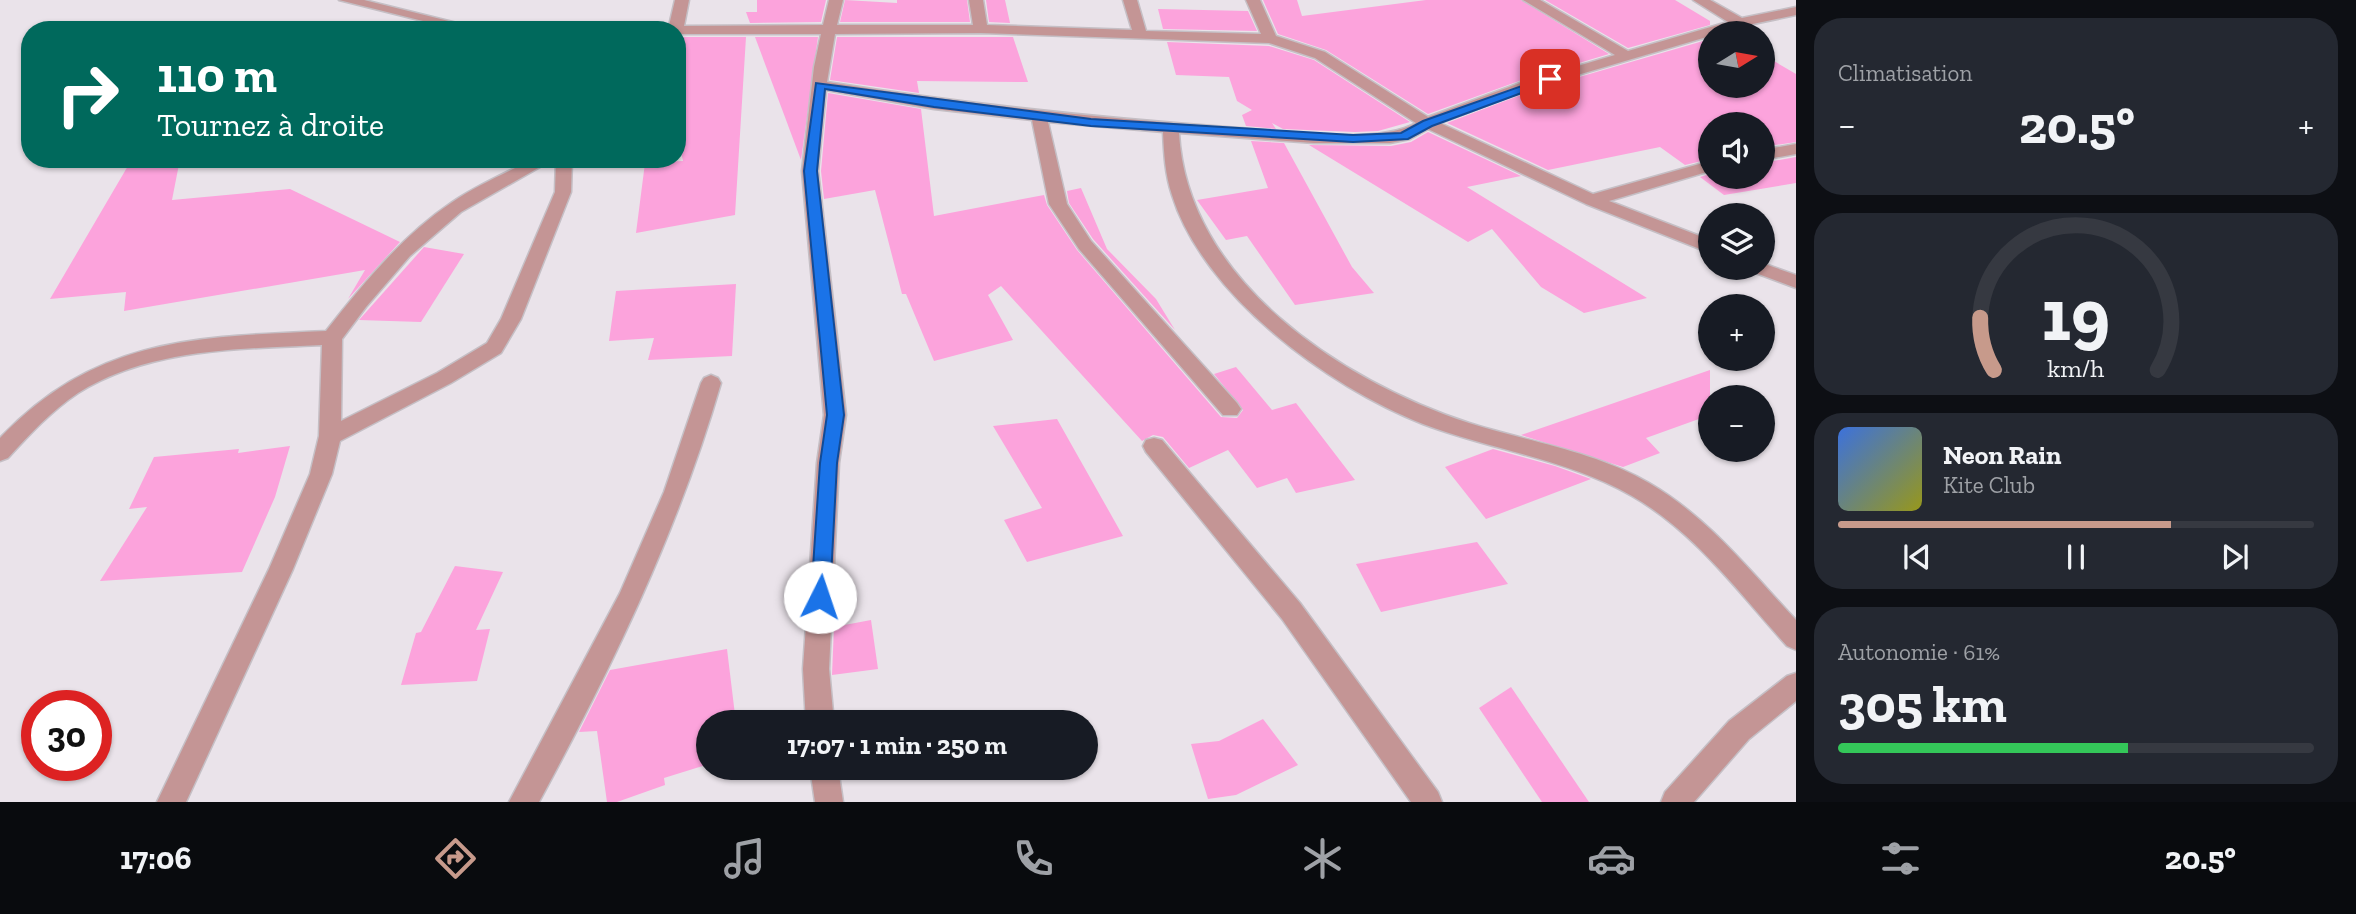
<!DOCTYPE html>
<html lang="fr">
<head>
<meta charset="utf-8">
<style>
  :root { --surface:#171b24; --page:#242831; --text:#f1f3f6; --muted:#9ea1a6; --line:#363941; --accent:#c79a8b }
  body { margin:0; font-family:"Zilla Slab",serif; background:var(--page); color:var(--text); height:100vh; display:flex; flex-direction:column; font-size:26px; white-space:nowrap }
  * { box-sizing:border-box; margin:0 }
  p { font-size:23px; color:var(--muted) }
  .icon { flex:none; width:38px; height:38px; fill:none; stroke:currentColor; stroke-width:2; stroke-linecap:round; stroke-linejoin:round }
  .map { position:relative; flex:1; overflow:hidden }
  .drawer { display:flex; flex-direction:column; gap:18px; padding:18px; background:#0d0f14; width:560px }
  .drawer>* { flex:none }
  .top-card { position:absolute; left:21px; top:21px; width:665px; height:147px; border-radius:28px; box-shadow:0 2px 5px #0004; background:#00695c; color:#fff; overflow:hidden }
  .needle { width:46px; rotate:79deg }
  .buttons { position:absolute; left:1698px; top:21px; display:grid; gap:14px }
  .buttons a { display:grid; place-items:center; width:77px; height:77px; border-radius:50%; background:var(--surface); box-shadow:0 2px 5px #0004; font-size:35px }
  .speed { position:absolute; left:21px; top:690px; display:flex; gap:14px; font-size:35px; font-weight:700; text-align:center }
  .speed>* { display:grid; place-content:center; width:91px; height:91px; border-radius:50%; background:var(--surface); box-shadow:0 2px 5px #0004; line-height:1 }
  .speed .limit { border:10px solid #d22; background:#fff; color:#111 }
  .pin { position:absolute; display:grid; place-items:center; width:60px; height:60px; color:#fff; margin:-30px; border-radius:14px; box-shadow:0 4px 10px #0006 }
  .me { position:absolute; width:77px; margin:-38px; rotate:4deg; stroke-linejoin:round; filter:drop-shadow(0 0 5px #0008) }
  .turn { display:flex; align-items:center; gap:24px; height:147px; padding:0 21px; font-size:32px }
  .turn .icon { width:91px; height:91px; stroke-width:2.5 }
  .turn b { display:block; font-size:49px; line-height:60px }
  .big { font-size:52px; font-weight:700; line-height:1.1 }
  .drawer .tile { flex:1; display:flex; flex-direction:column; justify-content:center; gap:10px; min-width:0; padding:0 24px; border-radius:28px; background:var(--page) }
  .drawer .dial { align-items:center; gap:0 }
  .dial svg { height:182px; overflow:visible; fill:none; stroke:var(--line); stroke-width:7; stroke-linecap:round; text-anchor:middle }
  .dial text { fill:var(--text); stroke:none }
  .song { display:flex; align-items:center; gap:21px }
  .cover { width:84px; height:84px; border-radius:10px; background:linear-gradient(135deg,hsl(220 70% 55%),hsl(60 70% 35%)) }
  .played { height:7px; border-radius:4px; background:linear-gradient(90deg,var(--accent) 70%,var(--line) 70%) }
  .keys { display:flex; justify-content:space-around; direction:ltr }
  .heat { display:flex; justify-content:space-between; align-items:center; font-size:38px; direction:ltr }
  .charge { height:10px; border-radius:5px; background:linear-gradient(90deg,#34c759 61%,var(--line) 0) }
  .trip { position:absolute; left:696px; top:710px; width:402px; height:70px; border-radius:35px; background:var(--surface); box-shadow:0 2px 5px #0004; font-weight:700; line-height:70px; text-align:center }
  .tab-bar { display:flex; height:112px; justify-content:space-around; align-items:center; background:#090b0e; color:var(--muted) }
  .tab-bar .icon { width:49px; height:49px }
  .tab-bar .on { color:var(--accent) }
  .tab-bar b { font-size:32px; color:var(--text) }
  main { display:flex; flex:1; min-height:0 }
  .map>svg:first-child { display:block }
  .building { fill:#fca3dc }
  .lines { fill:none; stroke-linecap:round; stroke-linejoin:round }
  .minor-casing { stroke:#c5bfc5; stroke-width:3 }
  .minor { fill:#c49595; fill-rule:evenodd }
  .route { fill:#1a73e8; stroke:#114b97; stroke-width:2 }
</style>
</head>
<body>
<main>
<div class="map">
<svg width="1796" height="802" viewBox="0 0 1796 802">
  <rect width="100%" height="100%" fill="#eae3ea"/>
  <g class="building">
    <path d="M 757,0 L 826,0 L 821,22 L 750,23 L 746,12 L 757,12 Z"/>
    <path d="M 845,0 L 897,3 L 897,0 L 967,0 L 970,22 L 840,22 Z"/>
    <path d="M 986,0 L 1005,0 L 1010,23 L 989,22 Z"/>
    <path d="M 1263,0 L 1297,0 L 1302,16 L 1426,0 L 1521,0 L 1609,54 L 1519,81 L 1428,114 L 1326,50 L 1278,34 Z"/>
    <path d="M 1545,0 L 1675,0 L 1710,21 L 1710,25 L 1628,48 Z"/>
    <path d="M 1158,9 L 1248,11 L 1257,31 L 1163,29 Z"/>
    <path d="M 683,37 L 746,37 L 735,215 L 636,233 L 645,163 L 683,161 L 679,143 L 680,108 L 686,108 Z"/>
    <path d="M 755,37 L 818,37 L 801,160 Z"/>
    <path d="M 837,37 L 1013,37 L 1028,82 L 917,81 L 919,93 L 830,80 Z"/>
    <path d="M 1710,39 L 1710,86 L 1762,86 L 1762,54 L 1796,74 L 1796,142 L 1762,147 L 1762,124 L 1710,124 L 1710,159 L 1685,165 L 1660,147 L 1548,170 L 1447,123 L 1531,91 Z"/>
    <path d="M 1167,42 L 1269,46 L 1314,60 L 1410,122 L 1378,131 L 1355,132 L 1283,129 L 1272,123 L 1276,129 L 1246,126 L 1242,115 L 1252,110 L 1237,101 L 1229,77 L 1176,75 Z"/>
    <path d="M 828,93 L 921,109 L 934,216 L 1044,195 L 1047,205 L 1077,250 L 1221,417 L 1237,418 L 1243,410 L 1214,374 L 1236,367 L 1272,410 L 1296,403 L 1355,480 L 1296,493 L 1287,478 L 1257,488 L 1228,450 L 1189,468 L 1163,437 L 1153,435 L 1142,441 L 1001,286 L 988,295 L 1013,340 L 934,361 L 906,294 L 902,294 L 875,190 L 824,199 L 821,171 Z"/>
    <path d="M 1428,132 L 1521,176 L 1467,187 L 1647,298 L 1584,313 L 1541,287 L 1492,229 L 1468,242 L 1309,145 L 1391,146 L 1411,142 Z"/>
    <path d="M 1251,141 L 1284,143 L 1352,267 L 1374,293 L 1295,305 L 1247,236 L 1226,240 L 1197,200 L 1268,188 Z"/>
    <path d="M 1796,157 L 1796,183 L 1724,195 L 1700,177 L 1710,174 L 1710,177 L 1762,177 L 1762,163 Z"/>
    <path d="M 132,159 L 180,159 L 172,200 L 290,189 L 400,242 L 348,299 L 365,270 L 124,311 L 126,292 L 50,299 Z"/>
    <path d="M 1081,188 L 1107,249 L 1156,299 L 1175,330 L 1093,239 L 1069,203 L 1067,191 Z"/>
    <path d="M 424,247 L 464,254 L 421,322 L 359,320 Z"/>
    <path d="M 736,284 L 732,356 L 648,360 L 654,338 L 609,341 L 616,291 Z"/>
    <path d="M 1710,370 L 1710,415 L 1646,438 L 1660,453 L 1623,467 L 1521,435 Z"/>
    <path d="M 1057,419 L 1123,536 L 1027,562 L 1004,520 L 1042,508 L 993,426 Z"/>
    <path d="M 290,446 L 275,497 L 242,572 L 100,581 L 147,507 L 129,509 L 154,457 L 239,449 L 238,453 Z"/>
    <path d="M 1493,449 L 1555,466 L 1591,479 L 1486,519 L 1445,467 Z"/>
    <path d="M 1477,542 L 1508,584 L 1381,612 L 1356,564 Z"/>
    <path d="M 455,566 L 503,572 L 476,630 L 490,629 L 477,681 L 401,685 L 416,633 L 421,632 Z"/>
    <path d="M 871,620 L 878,669 L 832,675 L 834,627 Z"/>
    <path d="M 727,649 L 736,723 L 709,723 L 709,764 L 664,778 L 665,785 L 617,802 L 607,802 L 597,731 L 579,732 L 610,670 Z"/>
    <path d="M 1511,687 L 1589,802 L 1542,802 L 1479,708 Z"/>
    <path d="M 1263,719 L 1298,765 L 1236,795 L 1208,799 L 1191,744 L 1219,741 Z"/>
  </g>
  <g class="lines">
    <g class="minor-casing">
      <g id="minor">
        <path d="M 339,0 L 364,0 L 485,30 L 459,30 Z"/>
        <path d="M 675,0 L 689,0 L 684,26 L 823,25 L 829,0 L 843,0 L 837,25 L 973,25 L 969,0 L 983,0 L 987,25 L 1132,30 L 1123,0 L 1137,0 L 1146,31 L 1261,34 L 1246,0 L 1260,0 L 1276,36 L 1325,52 L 1428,117 L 1520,83 L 1615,55 L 1523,0 L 1540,0 L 1628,51 L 1728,22 L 1693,0 L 1710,0 L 1742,18 L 1796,7 L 1796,15 L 1710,33 L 1710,36 L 1530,89 L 1440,123 L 1593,194 L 1710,161 L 1710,171 L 1609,201 L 1710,240 L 1710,253 L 1586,204 L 1428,129 L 1410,139 L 1390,143 L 1314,143 L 1179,133 C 1187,280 1341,381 1469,423 C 1529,442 1594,451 1649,483 C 1708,517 1750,571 1796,620 L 1796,650 L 1787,646 C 1739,593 1695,532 1632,496 C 1568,459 1491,450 1423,424 C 1328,387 1203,295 1172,195 C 1165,174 1164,153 1163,132 L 1048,122 L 1067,204 L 1091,241 L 1237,403 L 1241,409 L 1237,415 L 1223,415 L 1079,249 L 1049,204 L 1032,120 L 934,109 L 826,90 L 818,171 L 846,415 L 839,463 L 829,669 L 834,723 L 806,723 L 803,669 L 817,463 L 824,415 L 802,171 L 814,67 L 821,34 L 677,34 L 677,30 L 668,30 ZM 981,33 L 1269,43 L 1315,58 L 1416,123 C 1377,145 1285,131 1238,128 C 1100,118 964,104 827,82 L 835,34 Z"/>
        <path d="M 1796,144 L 1796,154 L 1762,160 L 1762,150 Z"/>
        <path d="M 533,159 L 554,159 L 461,212 L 410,256 L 366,307 L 342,339 L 341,421 L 437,373 L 487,343 L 501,319 L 555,192 L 556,159 L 572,159 L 571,192 L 521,319 L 501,353 L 451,383 L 340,441 L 332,474 L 293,569 L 186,802 L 157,802 L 269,569 L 310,474 L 319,436 L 322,345 C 240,349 150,348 78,393 C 51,411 30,434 8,458 L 0,461 L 0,438 C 97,337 195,337 326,331 C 363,284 402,236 451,203 C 477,185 506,173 533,159 Z"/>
        <path d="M 1762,263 L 1796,275 L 1796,288 L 1753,272 L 1751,268 L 1762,268 Z"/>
        <path d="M 711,375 L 718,378 L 721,383 C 678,531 612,667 539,802 L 509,802 L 620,593 L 664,492 L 701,383 L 704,378 Z"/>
        <path d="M 1154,438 L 1162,440 L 1300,603 L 1438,792 L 1442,802 L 1411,802 L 1282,619 L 1146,452 L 1143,446 L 1146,440 Z"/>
        <path d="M 1796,673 L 1796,701 L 1749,739 L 1694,802 L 1661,802 L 1665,792 L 1729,721 L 1787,676 Z"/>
        <path d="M 810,768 L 838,768 L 843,802 L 815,802 Z"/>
      </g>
    </g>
    <use href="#minor" class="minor"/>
  </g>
  <path class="route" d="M 1550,76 L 1556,79 L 1554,81 L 1432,126 L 1408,139 L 1353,142 L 1091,126 L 934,107 L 825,89 L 817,171 L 844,415 L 837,463 L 830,597 L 827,603 L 814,603 L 811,597 L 820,463 L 827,415 L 804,171 L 816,83 L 1091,119 L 1353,135 L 1401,133 L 1423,121 Z"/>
</svg>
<div class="buttons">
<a><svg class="needle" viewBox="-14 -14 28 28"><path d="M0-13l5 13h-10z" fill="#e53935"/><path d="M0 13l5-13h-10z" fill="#9ea1a6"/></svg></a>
<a><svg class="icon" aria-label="sound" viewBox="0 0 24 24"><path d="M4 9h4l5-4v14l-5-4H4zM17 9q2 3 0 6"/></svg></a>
<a><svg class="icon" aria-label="layers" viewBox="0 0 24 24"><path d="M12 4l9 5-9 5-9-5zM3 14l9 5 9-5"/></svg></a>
<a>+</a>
<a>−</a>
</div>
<div class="speed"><div class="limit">30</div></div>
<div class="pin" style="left:1550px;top:79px;background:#d93025"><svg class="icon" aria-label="arrive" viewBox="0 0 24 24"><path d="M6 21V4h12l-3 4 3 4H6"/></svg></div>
<svg class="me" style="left:820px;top:597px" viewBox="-20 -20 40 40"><circle r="19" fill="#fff"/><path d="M0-13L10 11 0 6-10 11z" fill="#1a73e8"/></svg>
<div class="trip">17:07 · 1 min · 250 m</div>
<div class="top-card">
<div class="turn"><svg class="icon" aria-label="right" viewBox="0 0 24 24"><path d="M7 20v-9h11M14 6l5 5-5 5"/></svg><div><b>110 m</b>Tournez à droite</div></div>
</div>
</div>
<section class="drawer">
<div class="tile"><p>Climatisation</p>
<div class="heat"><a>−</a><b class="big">20.5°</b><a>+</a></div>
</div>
<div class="tile dial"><svg viewBox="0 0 100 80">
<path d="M14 69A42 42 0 1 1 86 69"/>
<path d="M14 69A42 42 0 0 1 8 46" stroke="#c79a8b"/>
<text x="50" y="56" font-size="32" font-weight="700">19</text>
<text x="50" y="72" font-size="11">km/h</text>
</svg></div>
<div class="tile">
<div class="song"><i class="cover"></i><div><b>Neon Rain</b><p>Kite Club</p></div></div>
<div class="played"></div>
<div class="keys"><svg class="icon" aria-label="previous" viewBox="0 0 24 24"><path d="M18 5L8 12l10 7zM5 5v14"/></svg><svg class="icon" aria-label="pause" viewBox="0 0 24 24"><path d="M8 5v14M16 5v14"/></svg><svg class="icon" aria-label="next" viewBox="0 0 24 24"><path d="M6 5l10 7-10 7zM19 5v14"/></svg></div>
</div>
<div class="tile"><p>Autonomie · 61%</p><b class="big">305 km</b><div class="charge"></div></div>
</section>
</main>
<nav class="tab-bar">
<b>17:06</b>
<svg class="icon on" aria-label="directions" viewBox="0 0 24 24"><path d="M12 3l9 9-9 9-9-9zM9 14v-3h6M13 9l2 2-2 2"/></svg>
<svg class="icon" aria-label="music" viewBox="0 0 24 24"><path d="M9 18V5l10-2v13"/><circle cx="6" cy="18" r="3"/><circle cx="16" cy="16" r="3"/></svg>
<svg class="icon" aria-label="phone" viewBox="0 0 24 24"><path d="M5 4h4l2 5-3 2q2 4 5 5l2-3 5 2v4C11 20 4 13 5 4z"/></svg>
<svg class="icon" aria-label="climate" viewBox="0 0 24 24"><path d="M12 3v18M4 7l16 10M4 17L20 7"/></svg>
<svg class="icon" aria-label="car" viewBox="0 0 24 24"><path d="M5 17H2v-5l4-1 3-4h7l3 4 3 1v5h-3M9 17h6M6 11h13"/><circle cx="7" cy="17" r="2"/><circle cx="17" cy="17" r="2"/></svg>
<svg class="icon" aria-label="filters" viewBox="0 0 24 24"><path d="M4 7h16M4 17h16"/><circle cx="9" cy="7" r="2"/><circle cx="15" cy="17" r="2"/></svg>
<b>20.5°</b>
</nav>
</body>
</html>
